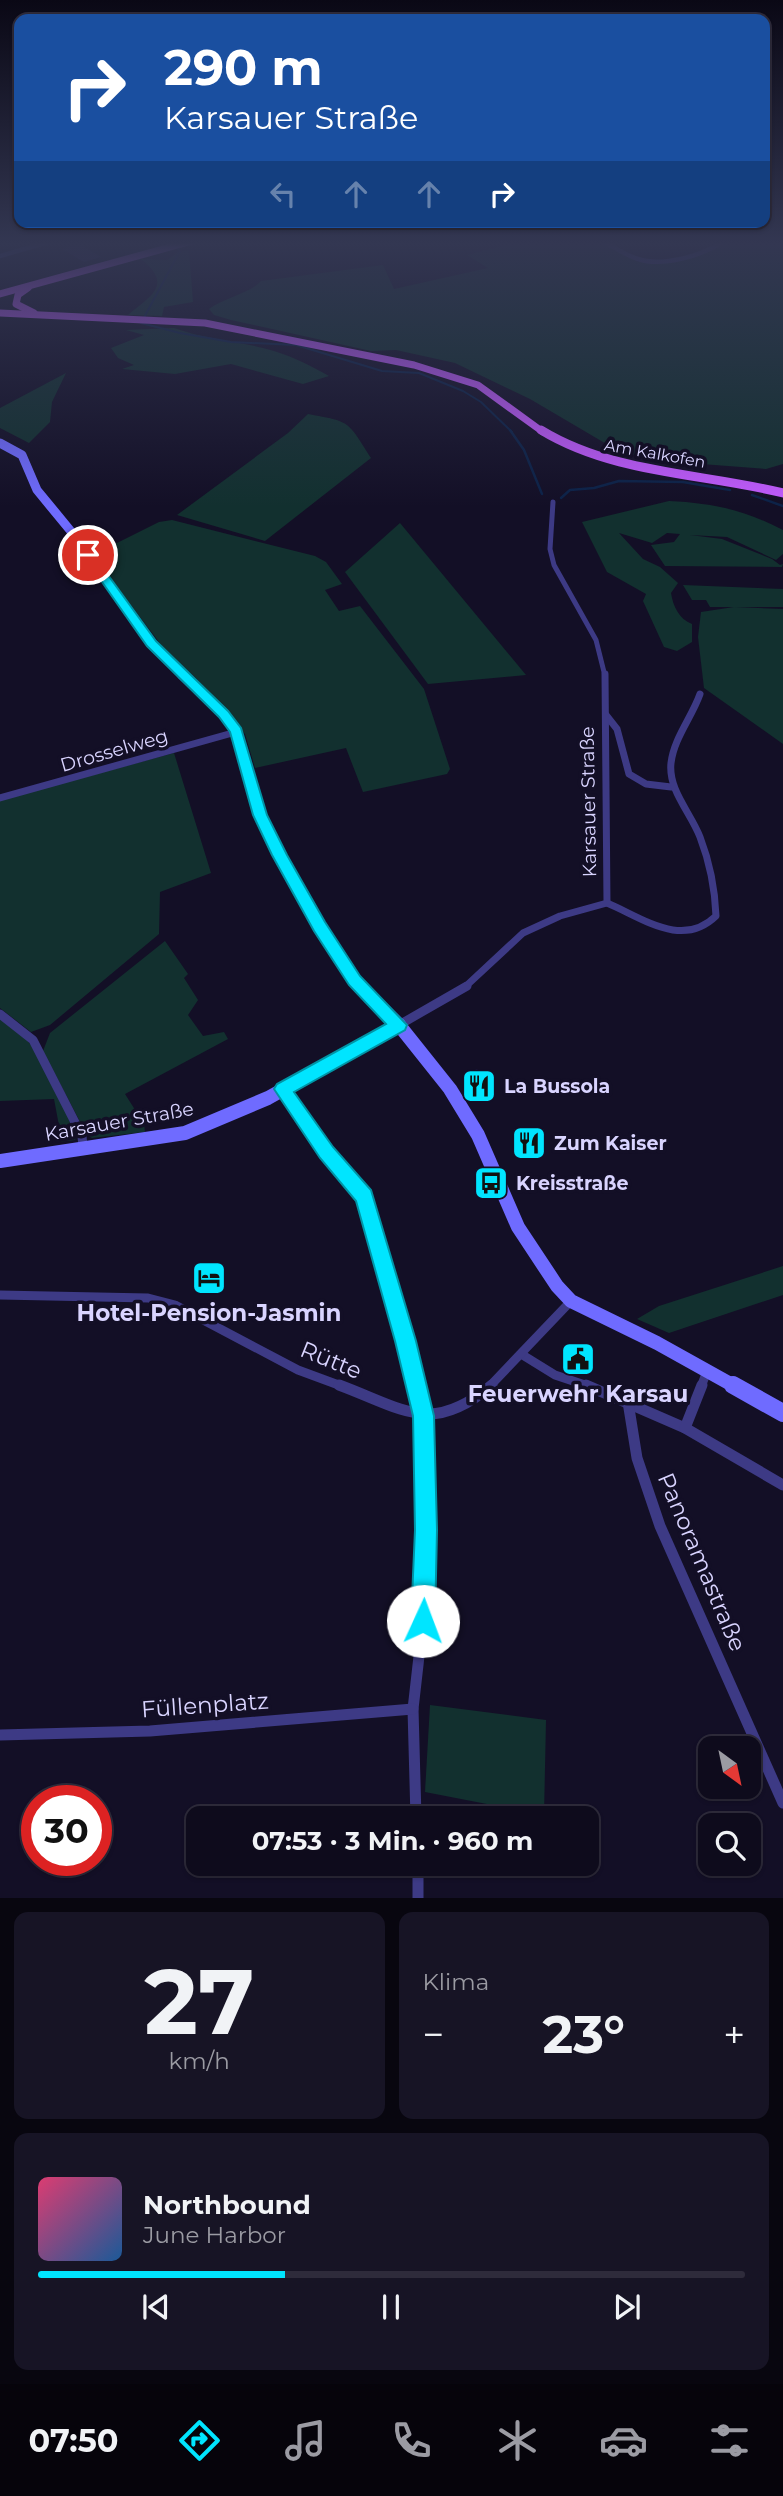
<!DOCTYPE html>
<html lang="de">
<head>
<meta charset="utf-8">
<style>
  :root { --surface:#0e0b1c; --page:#171425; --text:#f1f3f6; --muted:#9b9ba3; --line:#2e2b3b; --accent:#00e5ff }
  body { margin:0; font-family:Montserrat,sans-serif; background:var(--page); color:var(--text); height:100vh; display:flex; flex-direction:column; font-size:26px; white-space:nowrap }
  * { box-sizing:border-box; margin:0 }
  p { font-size:23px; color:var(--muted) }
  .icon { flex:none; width:38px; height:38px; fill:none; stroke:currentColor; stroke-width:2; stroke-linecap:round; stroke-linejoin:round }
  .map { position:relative; height:1898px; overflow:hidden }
  .details { display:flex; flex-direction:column; gap:14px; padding:14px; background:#08060f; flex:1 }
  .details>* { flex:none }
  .hud { position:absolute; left:14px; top:14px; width:756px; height:214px; border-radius:14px; box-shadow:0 2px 5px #0004,0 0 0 2px var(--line); background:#1a4fa0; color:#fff; overflow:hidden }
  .needle { width:46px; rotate:147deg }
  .tools { position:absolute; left:698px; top:1736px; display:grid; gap:14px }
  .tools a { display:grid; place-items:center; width:63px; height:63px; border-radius:14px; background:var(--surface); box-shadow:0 2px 5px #0004,0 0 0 2px var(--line); font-size:35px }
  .speed { position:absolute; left:21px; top:1785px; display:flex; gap:14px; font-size:35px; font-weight:700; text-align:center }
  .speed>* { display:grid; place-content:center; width:91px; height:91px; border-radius:50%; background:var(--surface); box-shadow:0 2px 5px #0004,0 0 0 2px var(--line); line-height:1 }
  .speed .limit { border:10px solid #d22; background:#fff; color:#111 }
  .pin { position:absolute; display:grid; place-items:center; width:60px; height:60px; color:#fff; margin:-30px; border:4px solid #fff; border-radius:50%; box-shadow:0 2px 7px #0007 }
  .me { position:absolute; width:77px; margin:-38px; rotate:2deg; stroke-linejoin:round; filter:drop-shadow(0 0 5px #0008) }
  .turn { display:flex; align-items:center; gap:24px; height:147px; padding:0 35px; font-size:32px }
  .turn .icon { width:91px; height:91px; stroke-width:2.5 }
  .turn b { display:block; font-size:49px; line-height:60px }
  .lanes { display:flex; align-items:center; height:66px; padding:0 35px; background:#0003; justify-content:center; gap:35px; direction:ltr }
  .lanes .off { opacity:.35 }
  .big { font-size:52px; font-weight:700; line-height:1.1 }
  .details .widget { flex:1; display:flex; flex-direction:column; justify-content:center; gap:10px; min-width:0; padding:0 24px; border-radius:14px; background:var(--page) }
  .details .dial { align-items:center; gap:0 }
  .dial b { font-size:91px; line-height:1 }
  .song { display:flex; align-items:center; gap:21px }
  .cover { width:84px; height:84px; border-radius:10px; background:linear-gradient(135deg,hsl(340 70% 55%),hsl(210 70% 35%)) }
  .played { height:7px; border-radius:4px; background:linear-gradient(90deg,var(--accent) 35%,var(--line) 35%) }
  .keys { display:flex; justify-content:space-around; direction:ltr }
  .heat { display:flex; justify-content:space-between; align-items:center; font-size:38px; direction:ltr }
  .details .tiles { flex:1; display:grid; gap:14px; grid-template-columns:1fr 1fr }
  .widget:last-child { grid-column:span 2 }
  .trip { position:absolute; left:186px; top:1806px; width:413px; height:70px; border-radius:14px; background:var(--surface); box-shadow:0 2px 5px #0004,0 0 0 2px var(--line); font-weight:700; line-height:70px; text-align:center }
  .tabs { display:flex; height:112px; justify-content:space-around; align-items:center; background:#06040b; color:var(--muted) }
  .tabs .icon { width:49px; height:49px }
  .tabs .active { color:var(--accent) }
  .tabs b { font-size:32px; color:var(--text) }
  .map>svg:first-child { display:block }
  .green { fill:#12302f }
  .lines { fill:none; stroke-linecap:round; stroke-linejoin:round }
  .stream-far1 { stroke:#0c2248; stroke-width:2 }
  .stream { stroke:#0c2248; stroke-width:2.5 }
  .building { fill:#241b47 }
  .street-far4 { stroke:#3d3a85; stroke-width:4.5 }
  .street-far3 { stroke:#3d3a85; stroke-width:5 }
  .street-far2 { stroke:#3d3a85; stroke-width:7 }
  .street-far1 { stroke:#3d3a85; stroke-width:9 }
  .street { stroke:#3d3a85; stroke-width:11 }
  .secondary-far3 { stroke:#6f6bff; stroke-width:9 }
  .secondary-far2 { stroke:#6f6bff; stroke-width:11 }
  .secondary-far1 { stroke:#6f6bff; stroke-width:14 }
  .secondary { stroke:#6f6bff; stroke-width:18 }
  .primary-far1 { stroke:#c25bff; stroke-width:7 }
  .primary { stroke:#c25bff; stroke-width:9 }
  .route { fill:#00e5ff; stroke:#0095a6; stroke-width:2 }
  .labels { text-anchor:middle; stroke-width:7; stroke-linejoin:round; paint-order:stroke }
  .far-street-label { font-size:16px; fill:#d9d4ff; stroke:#130f26 }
  .street-label { font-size:19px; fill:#d9d4ff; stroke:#130f26 }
  .poi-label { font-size:19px; font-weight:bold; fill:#d9d4ff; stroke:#130f26; text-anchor:start }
  .near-poi-label { font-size:23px; font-weight:bold; fill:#d9d4ff; stroke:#130f26 }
  .near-street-label { font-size:23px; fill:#d9d4ff; stroke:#130f26 }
</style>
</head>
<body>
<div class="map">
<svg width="783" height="1898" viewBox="0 0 783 1898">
  <rect width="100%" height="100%" fill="#130f26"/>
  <g class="green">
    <path d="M 522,241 L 598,241 L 638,262 L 648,262 L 693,255 L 727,241 L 783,241 L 783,464 L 766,469 L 662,461 L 620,452 L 530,399 L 455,363 L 396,350 L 371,351 L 231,320 L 214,315 L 209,309 C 224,298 251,293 261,281 L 383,265 L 394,289 L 488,268 L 467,255 Z"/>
    <path d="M 189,250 L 193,302 L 164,307 L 162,316 L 128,315 C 152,295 173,285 141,259 L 167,260 L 178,252 Z"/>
    <path d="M 174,328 C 207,340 241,341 274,351 C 294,357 311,366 329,376 L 303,384 L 231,364 L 175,374 L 122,369 L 134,365 L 118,358 L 111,348 L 144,335 L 126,330 Z"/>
    <path d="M 66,373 L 52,402 L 50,422 L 29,443 L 0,428 L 0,408 Z"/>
    <path d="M 308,414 C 351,422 347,420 371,458 L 265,541 L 177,515 L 288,433 Z"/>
    <path d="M 669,501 C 712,503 745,510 783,530 L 783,554 L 776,560 L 727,537 L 690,535 L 722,539 L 772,559 L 780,565 L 783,564 L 782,567 L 665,566 L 651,545 L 674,542 L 680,534 L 667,533 L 652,543 L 619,533 L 643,559 L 660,567 L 678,583 L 671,593 C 673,606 679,619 692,624 L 692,642 L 677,651 L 664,647 L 643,601 L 646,594 L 607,572 L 582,522 Z"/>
    <path d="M 172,520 L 315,556 L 326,562 L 342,584 L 325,590 L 339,611 L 360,606 L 424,689 L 450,769 L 447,774 L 363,792 L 346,748 L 255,768 L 245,734 L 196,678 L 165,650 L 93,555 L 159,522 Z"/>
    <path d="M 400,523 L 526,675 L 428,684 L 345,572 Z"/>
    <path d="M 683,585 L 783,589 L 783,607 L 710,607 L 706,600 L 692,600 Z"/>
    <path d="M 734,607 L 783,609 L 783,744 L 704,688 L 698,637 L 701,612 Z"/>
    <path d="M 174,753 L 211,873 L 160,892 L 159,934 L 50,1025 L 31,1032 L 0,1008 L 0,800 Z"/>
    <path d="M 165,941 L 188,974 L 184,978 L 198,1000 L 188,1015 L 203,1036 L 224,1032 L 228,1039 L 125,1094 L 144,1124 L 145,1132 L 92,1138 L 87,1135 L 43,1051 L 50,1033 Z"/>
    <path d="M 0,1018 L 25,1038 L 38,1053 L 78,1136 L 75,1140 L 59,1142 L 60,1131 L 54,1099 L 0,1101 Z"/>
    <path d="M 783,1266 L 783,1295 L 669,1333 L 637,1319 L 659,1306 Z"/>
    <path d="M 430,1705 L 546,1720 L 544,1815 L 425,1792 Z"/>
  </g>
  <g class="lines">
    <path class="stream-far1" d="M 168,241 L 180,251 L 141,323 L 180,333 L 231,342 L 296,345 L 382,371 L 419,373 L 463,391 L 481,402 L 512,432"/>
    <g class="stream">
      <path d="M 510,430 L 524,450 L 542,494"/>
      <path d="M 752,495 L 783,506"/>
      <path d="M 561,498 L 570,490 L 594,488 L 619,481 L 683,482 L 730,490"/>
    </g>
  </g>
  <g class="building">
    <path d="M 79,244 L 101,257 L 84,262 L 62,249 Z"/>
    <path d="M 477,1069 L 494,1091 L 475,1096 L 463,1081 L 470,1077 L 467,1074 Z"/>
  </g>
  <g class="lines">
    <g class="street-far4">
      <path d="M 603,241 C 614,247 625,255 638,259 C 662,267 703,256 723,241"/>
      <path d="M 0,256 L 52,241"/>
    </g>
    <path class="street-far3" d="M 553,502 L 550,549 L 554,565 L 596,640 L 605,676"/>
    <g class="street-far2">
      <path d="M 606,715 L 617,729 L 629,774 L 646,784 L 671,787"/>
      <path d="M 0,798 L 236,732"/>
      <path d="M 607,903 C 643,918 682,949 716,916 C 715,889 710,863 700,837 C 691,813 668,790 671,763 C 674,738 692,717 700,694"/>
      <path d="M 465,987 L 523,933 L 560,916 L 607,903 L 605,674"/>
    </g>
    <g class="street-far1">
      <path d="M 0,1014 L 33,1040 L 82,1136 L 83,1147"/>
      <path d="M 399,1025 L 467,986"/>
      <path d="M 283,1089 L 326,1152 L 365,1196 L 415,1387"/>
      <path d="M 0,1295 L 148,1298 L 175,1305 L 298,1370 L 344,1387"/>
      <path d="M 521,1354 L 555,1375 L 591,1387"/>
      <path d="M 489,1387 L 571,1301"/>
      <path d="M 701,1387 L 707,1371"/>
    </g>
    <g class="street">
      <path d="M 339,1385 C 404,1409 431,1436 492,1385"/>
      <path d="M 415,1385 L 423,1416 L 426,1530 L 423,1621 L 413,1709 L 416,1818"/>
      <path d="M 586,1385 L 685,1428 L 783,1485"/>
      <path d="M 628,1402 L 637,1458 L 660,1526 L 783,1803"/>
      <path d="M 685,1428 L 702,1385"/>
      <path d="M 0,1735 L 150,1731 L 413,1709"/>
      <path d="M 418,1864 L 418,1898"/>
    </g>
    <path class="secondary-far3" d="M 0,443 L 22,455 L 37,490 L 74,535 L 151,644 L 184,676"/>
    <path class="secondary-far2" d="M 182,674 L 224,714 L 236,732 L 260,815 L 319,927 L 361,987"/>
    <g class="secondary-far1">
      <path d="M 359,986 L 399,1025 L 450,1089 L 478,1135 L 518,1227 L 557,1286 L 571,1301 L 657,1343 L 736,1387"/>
      <path d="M 0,1161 L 185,1133 L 268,1098 L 399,1025"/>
    </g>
    <path class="secondary" d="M 733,1385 L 783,1413"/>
    <g class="primary-far1">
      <path d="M 28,288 L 18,295 L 16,304 L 34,313"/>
      <path d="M 0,294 L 192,241"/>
      <path d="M 0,313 L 205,323 L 414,365 L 478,385 L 543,432"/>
    </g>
    <path class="primary" d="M 541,430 C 613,474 702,473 783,493"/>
  </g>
  <linearGradient id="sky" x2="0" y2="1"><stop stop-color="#0a0815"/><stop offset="0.48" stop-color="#333752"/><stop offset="1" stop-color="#333752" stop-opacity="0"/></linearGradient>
  <rect width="783" height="507" fill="url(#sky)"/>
  <path class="route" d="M 84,553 L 92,553 L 156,641 L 228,711 L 241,728 L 267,815 L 287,855 L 325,922 L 360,976 L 407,1025 L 405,1030 L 294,1092 L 333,1147 L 371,1190 L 416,1341 L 434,1416 L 437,1530 L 435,1621 L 432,1629 L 423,1633 L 415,1629 L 411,1621 L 415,1530 L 413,1416 L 395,1341 L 356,1201 L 320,1158 L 274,1089 L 277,1084 L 386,1024 L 349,985 L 314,931 L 272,855 L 253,815 L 230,732 L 219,717 L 147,646 L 83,555 Z"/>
  <defs>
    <g id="restaurant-square" transform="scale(1.75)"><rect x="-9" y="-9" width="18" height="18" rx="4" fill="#00e5ff" stroke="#130f26"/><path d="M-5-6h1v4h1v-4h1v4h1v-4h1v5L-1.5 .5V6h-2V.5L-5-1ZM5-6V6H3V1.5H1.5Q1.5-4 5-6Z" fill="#111"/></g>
    <g id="bus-square" transform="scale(1.75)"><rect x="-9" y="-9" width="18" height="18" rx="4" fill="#00e5ff" stroke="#130f26"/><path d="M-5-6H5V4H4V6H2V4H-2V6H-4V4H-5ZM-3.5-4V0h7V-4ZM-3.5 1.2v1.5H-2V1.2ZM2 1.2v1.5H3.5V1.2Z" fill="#111"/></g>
    <g id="hotel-square" transform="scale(1.75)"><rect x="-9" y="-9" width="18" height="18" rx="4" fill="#00e5ff" stroke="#130f26"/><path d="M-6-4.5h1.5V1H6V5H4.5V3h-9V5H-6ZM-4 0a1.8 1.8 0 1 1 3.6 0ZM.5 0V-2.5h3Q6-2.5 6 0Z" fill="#111"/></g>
    <g id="civic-square" transform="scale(1.75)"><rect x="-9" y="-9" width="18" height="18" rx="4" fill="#00e5ff" stroke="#130f26"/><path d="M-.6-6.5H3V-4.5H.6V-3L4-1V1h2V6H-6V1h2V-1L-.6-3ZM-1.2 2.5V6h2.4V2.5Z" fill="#111"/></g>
  </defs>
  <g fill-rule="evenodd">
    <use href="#restaurant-square" x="479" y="1086"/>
    <use href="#restaurant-square" x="529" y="1143"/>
    <use href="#bus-square" x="491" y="1183"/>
    <use href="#hotel-square" x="209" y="1278"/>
    <use href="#civic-square" x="578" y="1359"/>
  </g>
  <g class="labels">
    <g class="far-street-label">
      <text transform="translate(655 453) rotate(10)" y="6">Am Kalkofen</text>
    </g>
    <g class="street-label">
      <text transform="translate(114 750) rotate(-16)" y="7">Drosselweg</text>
      <text transform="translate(588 802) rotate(-91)" y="7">Karsauer Straße</text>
      <text transform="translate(119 1121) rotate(-10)" y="7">Karsauer Straße</text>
    </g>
    <g class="poi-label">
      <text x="504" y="1093">La Bussola</text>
      <text x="554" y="1150">Zum Kaiser</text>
      <text x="516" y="1190">Kreisstraße</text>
    </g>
    <g class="near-poi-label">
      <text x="209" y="1321">Hotel-Pension-Jasmin</text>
      <text x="578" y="1402">Feuerwehr Karsau</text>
    </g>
    <g class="near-street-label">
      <text transform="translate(331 1360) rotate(22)" y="8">Rütte</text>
      <text transform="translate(702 1562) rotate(67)" y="8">Panoramastraße</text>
      <text transform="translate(205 1705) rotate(-4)" y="8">Füllenplatz</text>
    </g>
  </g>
</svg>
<div class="tools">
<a><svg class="needle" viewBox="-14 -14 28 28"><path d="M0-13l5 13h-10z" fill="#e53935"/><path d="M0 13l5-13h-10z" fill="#9b9ba3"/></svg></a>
<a><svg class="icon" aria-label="search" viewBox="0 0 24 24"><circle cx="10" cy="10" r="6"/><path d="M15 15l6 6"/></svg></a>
</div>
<div class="speed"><div class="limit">30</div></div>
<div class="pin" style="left:88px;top:555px;background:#d93025"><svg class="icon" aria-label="arrive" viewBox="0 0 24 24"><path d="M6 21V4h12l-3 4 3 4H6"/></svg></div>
<svg class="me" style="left:423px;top:1621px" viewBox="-20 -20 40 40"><circle r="19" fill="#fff"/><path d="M0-13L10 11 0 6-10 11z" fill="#00e5ff"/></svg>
<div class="trip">07:53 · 3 Min. · 960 m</div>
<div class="hud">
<div class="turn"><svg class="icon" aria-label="right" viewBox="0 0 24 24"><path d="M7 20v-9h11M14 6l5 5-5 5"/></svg><div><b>290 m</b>Karsauer Straße</div></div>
<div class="lanes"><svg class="icon off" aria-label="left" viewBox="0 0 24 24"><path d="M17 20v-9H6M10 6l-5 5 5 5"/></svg><svg class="icon off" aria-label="ahead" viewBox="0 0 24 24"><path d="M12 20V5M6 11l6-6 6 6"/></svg><svg class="icon off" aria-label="ahead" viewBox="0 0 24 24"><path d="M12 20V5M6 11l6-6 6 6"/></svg><svg class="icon" aria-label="right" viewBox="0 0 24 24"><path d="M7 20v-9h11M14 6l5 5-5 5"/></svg></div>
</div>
</div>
<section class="details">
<div class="tiles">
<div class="widget dial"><b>27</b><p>km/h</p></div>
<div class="widget"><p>Klima</p>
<div class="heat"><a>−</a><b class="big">23°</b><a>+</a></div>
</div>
<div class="widget">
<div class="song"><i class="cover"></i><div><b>Northbound</b><p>June Harbor</p></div></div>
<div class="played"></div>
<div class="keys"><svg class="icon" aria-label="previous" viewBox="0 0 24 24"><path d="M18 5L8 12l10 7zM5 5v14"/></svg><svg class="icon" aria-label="pause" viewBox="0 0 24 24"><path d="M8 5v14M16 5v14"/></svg><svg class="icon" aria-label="next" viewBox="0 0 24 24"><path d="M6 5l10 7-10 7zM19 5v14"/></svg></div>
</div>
</div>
</section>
<nav class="tabs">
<b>07:50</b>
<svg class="icon active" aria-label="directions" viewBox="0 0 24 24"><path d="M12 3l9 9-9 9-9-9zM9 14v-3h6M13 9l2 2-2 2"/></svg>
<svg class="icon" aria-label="music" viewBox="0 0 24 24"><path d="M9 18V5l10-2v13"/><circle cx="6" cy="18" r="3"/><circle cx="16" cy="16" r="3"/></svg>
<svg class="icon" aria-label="phone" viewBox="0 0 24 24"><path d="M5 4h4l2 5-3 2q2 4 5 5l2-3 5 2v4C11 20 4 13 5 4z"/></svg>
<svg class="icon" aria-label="climate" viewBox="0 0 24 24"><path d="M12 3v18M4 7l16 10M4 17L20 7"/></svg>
<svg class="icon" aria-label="car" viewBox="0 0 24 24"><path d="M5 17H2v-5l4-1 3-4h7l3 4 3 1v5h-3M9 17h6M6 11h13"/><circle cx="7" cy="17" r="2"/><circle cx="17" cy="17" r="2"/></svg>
<svg class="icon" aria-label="filters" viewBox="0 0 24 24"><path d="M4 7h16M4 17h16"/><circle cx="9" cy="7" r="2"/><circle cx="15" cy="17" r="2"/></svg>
</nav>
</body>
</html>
